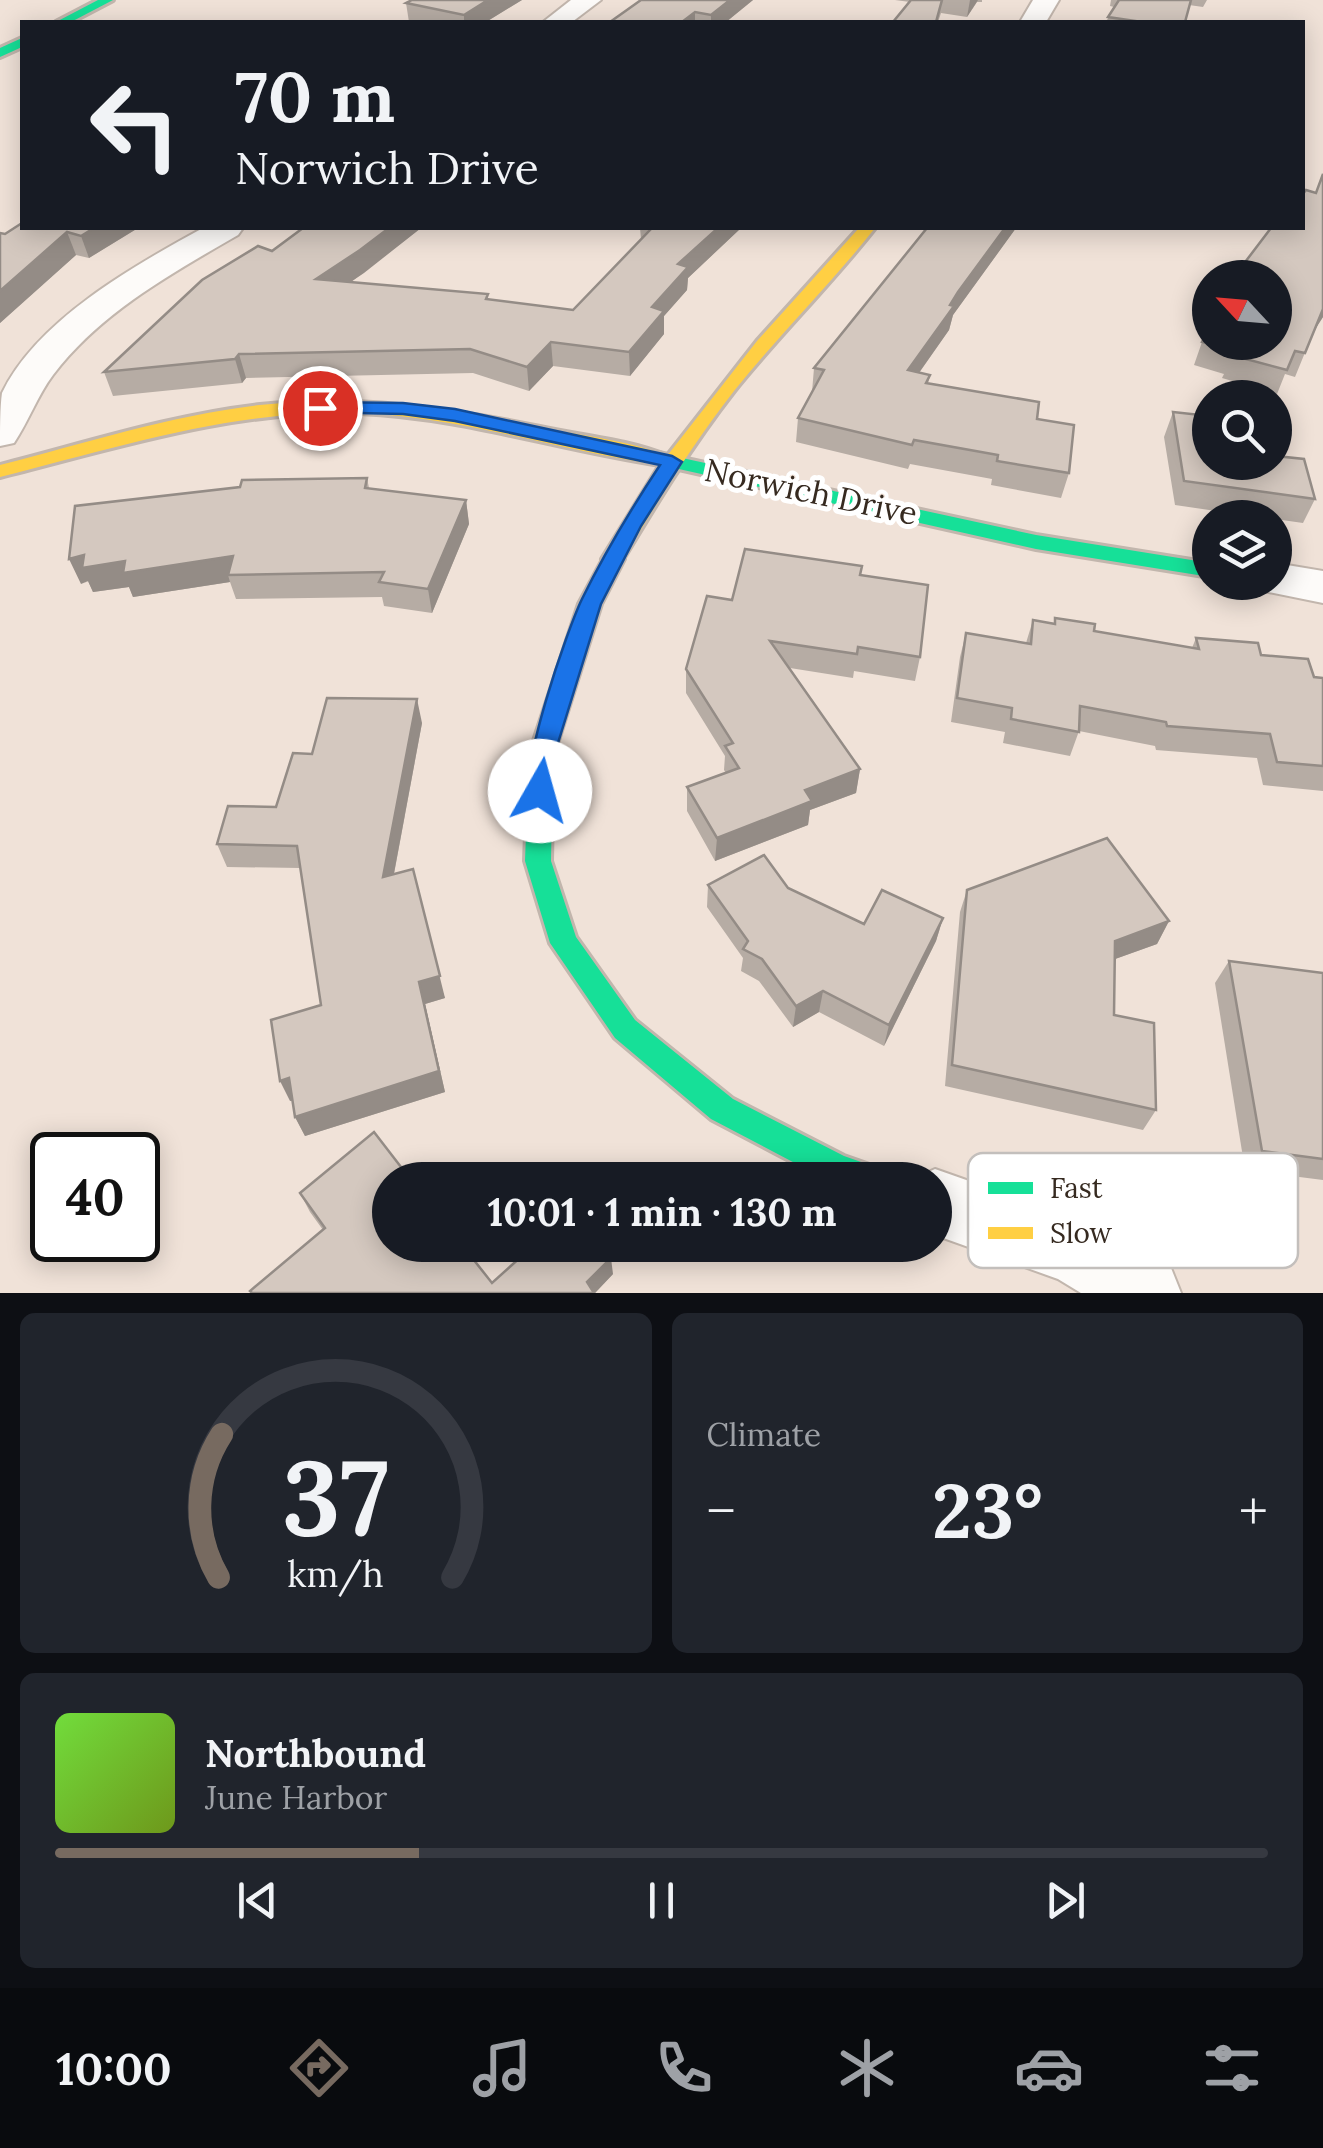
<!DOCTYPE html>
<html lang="en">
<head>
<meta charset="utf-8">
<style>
  :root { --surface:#171b24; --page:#20242c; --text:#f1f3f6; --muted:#9ea1a6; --line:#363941; --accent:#776a60 }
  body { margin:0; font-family:Lora,serif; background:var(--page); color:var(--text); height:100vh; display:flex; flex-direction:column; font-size:38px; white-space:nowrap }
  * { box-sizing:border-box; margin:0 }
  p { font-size:32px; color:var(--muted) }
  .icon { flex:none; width:55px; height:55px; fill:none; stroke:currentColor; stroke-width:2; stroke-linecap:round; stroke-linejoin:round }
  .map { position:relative; height:1293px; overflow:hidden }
  .side { display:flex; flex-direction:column; gap:20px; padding:20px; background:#0d0f14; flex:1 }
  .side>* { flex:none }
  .banner { position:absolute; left:20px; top:20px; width:1285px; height:210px; border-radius:0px; box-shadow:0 5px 25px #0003; background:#171b24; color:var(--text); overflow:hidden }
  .needle { width:65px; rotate:296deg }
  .buttons { position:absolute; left:1192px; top:260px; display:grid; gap:20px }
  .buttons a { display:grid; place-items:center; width:100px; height:100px; border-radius:50%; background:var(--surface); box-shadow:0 5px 25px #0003; font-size:50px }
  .speed { position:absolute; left:30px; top:1132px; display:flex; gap:20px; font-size:50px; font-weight:700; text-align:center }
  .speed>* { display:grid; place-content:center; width:130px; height:130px; border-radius:50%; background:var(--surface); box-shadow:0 5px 25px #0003; line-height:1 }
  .speed .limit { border:5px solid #111; border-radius:15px; background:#fff; color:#111 }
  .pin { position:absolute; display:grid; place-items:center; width:85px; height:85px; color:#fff; margin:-42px; border:5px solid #fff; border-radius:50%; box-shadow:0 2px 10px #0007 }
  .me { position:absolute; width:110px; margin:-55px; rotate:7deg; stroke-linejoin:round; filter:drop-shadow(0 0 8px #0008) }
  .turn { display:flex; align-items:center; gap:35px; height:210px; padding:0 50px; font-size:45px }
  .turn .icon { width:130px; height:130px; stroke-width:2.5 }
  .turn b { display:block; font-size:70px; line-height:85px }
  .big { font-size:75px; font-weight:700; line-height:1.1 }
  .side .card { flex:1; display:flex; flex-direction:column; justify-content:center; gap:15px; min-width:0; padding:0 35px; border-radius:15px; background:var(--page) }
  .side .dial { align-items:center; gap:0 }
  .dial svg { height:260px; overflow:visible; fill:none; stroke:var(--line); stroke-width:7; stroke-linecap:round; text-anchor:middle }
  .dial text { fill:var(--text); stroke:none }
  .song { display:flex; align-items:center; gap:30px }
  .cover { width:120px; height:120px; border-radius:15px; background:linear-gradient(135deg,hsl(100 70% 55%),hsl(80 70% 35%)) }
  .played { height:10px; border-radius:5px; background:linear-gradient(90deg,var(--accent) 30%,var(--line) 30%) }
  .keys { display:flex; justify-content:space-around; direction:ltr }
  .heat { display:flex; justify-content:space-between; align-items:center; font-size:55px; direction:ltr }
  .side .tiles { flex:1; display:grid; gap:20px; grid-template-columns:1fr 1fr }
  .card:last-child { grid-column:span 2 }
  .trip { position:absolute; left:372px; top:1162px; width:580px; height:100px; border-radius:50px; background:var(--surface); box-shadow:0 5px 25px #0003; font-weight:700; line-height:100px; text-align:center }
  .tabs { display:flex; height:160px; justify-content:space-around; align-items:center; background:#090b0e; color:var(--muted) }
  .tabs .icon { width:70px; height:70px }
  .tabs .active { color:var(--accent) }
  .tabs b { font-size:45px; color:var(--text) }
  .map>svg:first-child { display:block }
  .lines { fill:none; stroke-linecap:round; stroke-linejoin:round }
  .street-casing { stroke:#c2b6ad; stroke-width:4 }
  .fast-casing { stroke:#c2b6ad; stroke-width:6 }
  .slow-casing { stroke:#c2b6ad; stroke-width:6 }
  .street { fill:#fdfbf9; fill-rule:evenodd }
  .fast { fill:#16e098; fill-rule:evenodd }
  .slow { fill:#ffcf43; fill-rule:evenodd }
  .wall { fill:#b6aca4 }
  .shaded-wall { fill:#948c86 }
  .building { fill:#d4c8bf; stroke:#948c86; stroke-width:2.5 }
  .route { fill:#1a73e8; stroke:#114b97; stroke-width:2.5 }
  .labels { text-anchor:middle; stroke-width:10; stroke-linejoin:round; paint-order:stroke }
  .street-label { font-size:32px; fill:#362a20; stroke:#fff }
  .key { fill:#fff; stroke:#c3bfbc; stroke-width:2.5 }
  .key-label { font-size:28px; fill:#362a20 }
</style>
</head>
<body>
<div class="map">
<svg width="1323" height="1293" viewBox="0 0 1323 1293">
  <rect width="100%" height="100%" fill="#f0e2d8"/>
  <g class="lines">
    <g class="street-casing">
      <g id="street">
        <path d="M 571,0 L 601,0 L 572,22 L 543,22 Z"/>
        <path d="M 1033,0 L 1059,0 L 1046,22 L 1020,22 Z"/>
        <path d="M 203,228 L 243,228 L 238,235 C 172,273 100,313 53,375 C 37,396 29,421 14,443 L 0,446 C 0,431 0,406 2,393 C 37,320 135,265 203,228 Z"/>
        <path d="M 1275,563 L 1323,571 L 1323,603 L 1259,590 L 1254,582 L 1275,582 Z"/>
        <path d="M 935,1169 L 1100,1227 L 1171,1268 L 1181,1293 L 1081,1293 L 1058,1279 L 935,1235 L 935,1180 L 911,1180 Z"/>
      </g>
    </g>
    <g class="fast-casing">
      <g id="fast">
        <path d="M 98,0 L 113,0 L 71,22 L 56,22 Z"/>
        <path d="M 22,38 L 22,47 L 0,57 L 0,48 Z"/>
        <path d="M 659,453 L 1036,535 L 1210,563 L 1210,577 L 1036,549 L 652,463 L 649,459 L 652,455 Z"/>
        <path d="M 613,552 L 624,559 L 601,604 L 553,756 L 551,861 L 576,937 L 635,1020 L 733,1099 L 844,1156 L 881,1169 L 886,1180 L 827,1180 L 711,1119 L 615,1038 L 550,943 L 525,861 L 529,756 L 579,604 L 606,554 Z"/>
      </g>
    </g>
    <g class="slow-casing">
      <path id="slow" d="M 859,228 L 875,228 C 831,284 779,335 734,391 C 691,446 656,504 620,564 L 613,566 L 602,559 L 660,465 C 559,450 462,417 359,413 C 236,409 119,447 0,477 L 0,465 C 86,443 172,415 260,405 C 355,395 448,408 540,427 C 581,436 629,440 667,456 L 757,341 Z"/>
    </g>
    <use href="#street" class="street"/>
    <use href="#fast" class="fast"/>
    <use href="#slow" class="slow"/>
  </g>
  <g class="wall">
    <path d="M 522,0 L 486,22 L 409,22 L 406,3 Z"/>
    <path d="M 641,0 L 753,0 L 726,22 L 610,22 Z"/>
    <path d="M 895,0 L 982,0 L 982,2 L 977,2 L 967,17 L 941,13 L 938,22 L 893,22 L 910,2 Z"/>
    <path d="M 1111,0 L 1207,0 L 1203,7 L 1189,5 L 1185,22 L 1106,22 L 1114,7 L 1110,6 Z"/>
    <path d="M 1323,173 L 1323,317 L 1313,333 L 1295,377 L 1285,374 L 1277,394 L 1222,378 L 1224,374 L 1194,365 L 1202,342 L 1316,192 Z"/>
    <path d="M 138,228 L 89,258 L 76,255 L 0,323 L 0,233 L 5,234 Z"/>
    <path d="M 303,228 L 421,228 L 351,282 L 573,310 L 641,239 L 640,228 L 741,228 L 688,278 L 687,290 L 664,316 L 664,334 L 630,376 L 553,366 L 529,391 L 473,373 L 246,378 L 242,383 L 113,396 L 104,372 Z"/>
    <path d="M 927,228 L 1016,228 L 953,315 L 949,330 L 919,373 L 930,375 L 928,384 L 1037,419 L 1069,473 L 1061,498 L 991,485 L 992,479 L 910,464 L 908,469 L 796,442 L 798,418 L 812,392 L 814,368 Z"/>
    <path d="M 1173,412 L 1210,462 L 1315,499 L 1303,523 L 1275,519 L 1275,518 L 1264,518 L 1175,505 L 1164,437 Z"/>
    <path d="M 367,478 L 369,488 L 466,500 L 469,524 L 432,613 L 384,606 L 382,597 L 236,599 L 230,582 L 133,597 L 129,587 L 93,592 L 88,581 L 81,584 Z"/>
    <path d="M 860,575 L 920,657 L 915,681 L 854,671 L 853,678 L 790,668 L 860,769 L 856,793 L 810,810 L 808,825 L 715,861 L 687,811 L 687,787 L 726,773 L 724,770 L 725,756 L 686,693 L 686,669 L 732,600 Z"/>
    <path d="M 1055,618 L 1094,631 L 1192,648 L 1196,638 L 1261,655 L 1314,677 L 1323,678 L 1323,791 L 1263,785 L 1257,758 L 1156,750 L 1155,746 L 1079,731 L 1070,756 L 1003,743 L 1005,732 L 951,722 L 960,657 L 966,633 L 1026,643 L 1033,620 L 1054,623 Z"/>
    <path d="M 422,723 L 394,874 L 445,998 L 425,1004 L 445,1092 L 305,1136 L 295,1117 L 292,1101 L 290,1101 L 321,1005 L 300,868 L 227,867 L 217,844 L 276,807 L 312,754 Z"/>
    <path d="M 708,885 L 788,888 L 864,924 L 943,918 L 936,941 L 884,1046 L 819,1012 L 793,1027 L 759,981 L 741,971 L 743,958 L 707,907 Z"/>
    <path d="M 967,890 L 1169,921 L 1157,944 L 1115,959 L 1114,1015 L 1156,1110 L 1143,1130 L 945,1086 L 960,912 Z"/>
    <path d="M 1229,961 L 1323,973 L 1323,1180 L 1245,1170 L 1215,983 Z"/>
    <path d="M 300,1193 L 492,1283 L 613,1274 L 595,1293 L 252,1293 L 323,1230 L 310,1212 Z"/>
  </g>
  <g class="shaded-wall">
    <path d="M 488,0 L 522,0 L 486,22 L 464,22 L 464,15 Z"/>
    <path d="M 730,0 L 753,0 L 726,22 L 711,22 L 711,15 Z"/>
    <path d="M 970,0 L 978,0 L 967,17 Z"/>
    <path d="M 695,12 L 695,22 L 682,22 Z"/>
    <path d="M 94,228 L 138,228 L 89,258 L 81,236 Z"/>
    <path d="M 389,228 L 421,228 L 364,273 L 321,302 L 316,279 Z"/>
    <path d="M 718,228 L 741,228 L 688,278 L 687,290 L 664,316 L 664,334 L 630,376 L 629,352 L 652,307 L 678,264 Z"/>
    <path d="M 1005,228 L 1016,228 L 953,315 L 949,330 L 904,394 L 908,370 L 958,292 Z"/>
    <path d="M 67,232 L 76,255 L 0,323 L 0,291 Z"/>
    <path d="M 1323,309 L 1323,317 L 1309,338 L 1319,315 Z"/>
    <path d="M 551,342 L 553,366 L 529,391 L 527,367 Z"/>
    <path d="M 239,354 L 246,378 L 242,383 L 235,359 Z"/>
    <path d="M 466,500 L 469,524 L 432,613 L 428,589 Z"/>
    <path d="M 84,555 L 125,561 L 233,556 L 228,575 L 230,582 L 133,597 L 129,587 L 93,592 L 88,581 L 81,584 L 69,559 Z"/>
    <path d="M 417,699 L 422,723 L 389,900 L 383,877 Z"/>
    <path d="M 860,769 L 856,793 L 810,810 L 808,825 L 715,861 L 717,838 L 805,790 Z"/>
    <path d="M 413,869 L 445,998 L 425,1004 L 445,1092 L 305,1136 L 295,1117 L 419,982 Z"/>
    <path d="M 943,918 L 936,941 L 884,1046 L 889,1025 Z"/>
    <path d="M 1169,921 L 1157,944 L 1104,963 L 1115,941 Z"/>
    <path d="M 823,991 L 819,1012 L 793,1027 L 796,1006 Z"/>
    <path d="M 289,1078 L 299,1099 L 290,1101 L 280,1081 Z"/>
    <path d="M 611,1258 L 613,1274 L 595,1293 L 587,1282 Z"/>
  </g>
  <g class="building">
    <path d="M 412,0 L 488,0 L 464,15 L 406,3 Z"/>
    <path d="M 641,0 L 730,0 L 711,15 L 695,12 L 682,22 L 610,22 Z"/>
    <path d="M 911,0 L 942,0 L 936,22 L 893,22 Z"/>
    <path d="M 1119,0 L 1191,0 L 1185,22 L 1142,22 L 1108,17 Z"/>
    <path d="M 1323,174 L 1323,309 L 1305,353 L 1295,351 L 1287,370 L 1231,355 L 1234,351 L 1202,342 L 1210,325 L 1210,342 L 1275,342 L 1275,278 L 1233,278 L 1271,228 L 1302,228 L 1302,195 L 1306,190 L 1316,193 Z"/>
    <path d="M 22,223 L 22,228 L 94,228 L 81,236 L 67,232 L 0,291 L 0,233 L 5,234 Z"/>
    <path d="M 303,228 L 389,228 L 360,250 L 316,279 L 488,294 L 486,299 L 573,310 L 652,228 L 718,228 L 678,264 L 688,267 L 652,307 L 664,311 L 629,352 L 551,342 L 527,367 L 470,349 L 239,354 L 235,359 L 104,372 L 202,280 L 258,246 L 272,251 Z"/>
    <path d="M 927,228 L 1005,228 L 958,292 L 950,305 L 954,306 L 908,370 L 930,375 L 926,383 L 1039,402 L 1037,419 L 1074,425 L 1069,473 L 997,461 L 998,455 L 914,440 L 912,445 L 798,418 L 824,370 L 814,368 Z"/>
    <path d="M 1173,412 L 1210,416 L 1210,462 L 1275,462 L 1275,456 L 1304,459 L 1315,499 L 1184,481 Z"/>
    <path d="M 367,478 L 365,488 L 466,500 L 428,589 L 379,582 L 384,572 L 228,575 L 233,556 L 123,573 L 125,561 L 82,568 L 84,555 L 69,559 L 75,506 L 240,487 L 242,480 Z"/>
    <path d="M 745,549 L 862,566 L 860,575 L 928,585 L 920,657 L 858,647 L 857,654 L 770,641 L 860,769 L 805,790 L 812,801 L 717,838 L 687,787 L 739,768 L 725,746 L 733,743 L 686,669 L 707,596 L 732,600 Z"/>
    <path d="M 1055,618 L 1095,624 L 1094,631 L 1199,649 L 1196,638 L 1258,643 L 1261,655 L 1308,659 L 1314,677 L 1323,678 L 1323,766 L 1277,762 L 1270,734 L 1167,726 L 1166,722 L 1080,706 L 1079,732 L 1011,719 L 1012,708 L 957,698 L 966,633 L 1031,644 L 1033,620 L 1055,624 Z"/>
    <path d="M 327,698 L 417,699 L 383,877 L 413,869 L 440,976 L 419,982 L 439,1071 L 295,1117 L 289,1078 L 280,1081 L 271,1020 L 321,1005 L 297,846 L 217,844 L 228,806 L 276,807 L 293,753 L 312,754 Z"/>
    <path d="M 1107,838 L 1169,921 L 1115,941 L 1114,1015 L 1154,1023 L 1156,1110 L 952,1065 L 967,890 Z"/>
    <path d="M 764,855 L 788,888 L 864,924 L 882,890 L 943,918 L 889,1025 L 823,991 L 796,1006 L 762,959 L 743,949 L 748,941 L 708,885 Z"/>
    <path d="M 1229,961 L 1323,973 L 1323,1159 L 1262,1151 Z"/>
    <path d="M 374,1132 L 411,1180 L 390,1180 L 390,1245 L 462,1245 L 492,1283 L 534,1245 L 601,1245 L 611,1258 L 587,1282 L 594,1293 L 252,1293 L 250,1291 L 325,1228 L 300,1193 Z"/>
  </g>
  <path class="route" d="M 320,402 L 403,403 L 455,409 L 672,456 L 682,462 L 641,526 L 601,604 L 554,756 L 549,798 L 531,798 C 518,772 567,630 582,599 C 605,552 631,509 660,465 L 455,421 L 403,414 L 313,412 L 310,408 Z"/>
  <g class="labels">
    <g class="street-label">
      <text transform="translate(811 492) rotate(12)" y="11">Norwich Drive</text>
    </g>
  </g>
  <rect x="968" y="1153" width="330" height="115" rx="15" class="key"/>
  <rect x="988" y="1182" width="45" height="12" fill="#16e098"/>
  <rect x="988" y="1227" width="45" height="12" fill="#ffcf43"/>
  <g class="key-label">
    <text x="1050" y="1198">Fast</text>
    <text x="1050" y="1243">Slow</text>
  </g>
</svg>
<div class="buttons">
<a><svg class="needle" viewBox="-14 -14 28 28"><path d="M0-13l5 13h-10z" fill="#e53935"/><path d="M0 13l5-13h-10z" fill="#9ea1a6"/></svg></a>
<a><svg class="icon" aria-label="search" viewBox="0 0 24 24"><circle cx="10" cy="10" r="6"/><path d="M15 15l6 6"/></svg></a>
<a><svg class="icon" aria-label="layers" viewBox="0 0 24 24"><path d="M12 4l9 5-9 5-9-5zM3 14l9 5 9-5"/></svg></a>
</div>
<div class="speed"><div class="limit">40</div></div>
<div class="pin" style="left:320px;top:408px;background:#d93025"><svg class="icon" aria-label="arrive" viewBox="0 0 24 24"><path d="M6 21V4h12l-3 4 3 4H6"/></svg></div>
<svg class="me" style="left:540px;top:791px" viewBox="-20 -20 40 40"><circle r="19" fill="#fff"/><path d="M0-13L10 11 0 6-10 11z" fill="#1a73e8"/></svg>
<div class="trip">10:01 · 1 min · 130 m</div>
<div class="banner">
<div class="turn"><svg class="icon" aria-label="left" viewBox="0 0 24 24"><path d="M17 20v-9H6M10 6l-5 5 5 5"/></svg><div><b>70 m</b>Norwich Drive</div></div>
</div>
</div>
<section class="side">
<div class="tiles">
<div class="card dial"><svg viewBox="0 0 100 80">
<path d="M14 69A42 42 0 1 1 86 69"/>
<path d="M14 69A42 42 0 0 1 15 25" stroke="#776a60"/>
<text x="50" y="56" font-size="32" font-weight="700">37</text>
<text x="50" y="72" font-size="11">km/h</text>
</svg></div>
<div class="card"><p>Climate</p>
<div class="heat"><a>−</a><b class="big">23°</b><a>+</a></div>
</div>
<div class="card">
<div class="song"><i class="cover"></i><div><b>Northbound</b><p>June Harbor</p></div></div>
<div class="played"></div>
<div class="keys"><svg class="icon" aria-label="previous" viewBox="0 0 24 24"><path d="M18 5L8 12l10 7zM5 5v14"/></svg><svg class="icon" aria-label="pause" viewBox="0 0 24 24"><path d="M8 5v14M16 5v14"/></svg><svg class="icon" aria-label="next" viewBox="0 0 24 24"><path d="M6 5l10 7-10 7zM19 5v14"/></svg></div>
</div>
</div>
</section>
<nav class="tabs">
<b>10:00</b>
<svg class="icon active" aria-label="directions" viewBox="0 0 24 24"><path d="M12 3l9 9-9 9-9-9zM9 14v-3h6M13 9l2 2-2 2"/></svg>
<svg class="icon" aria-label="music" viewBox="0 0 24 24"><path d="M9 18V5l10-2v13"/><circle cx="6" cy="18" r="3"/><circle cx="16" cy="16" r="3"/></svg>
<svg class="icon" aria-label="phone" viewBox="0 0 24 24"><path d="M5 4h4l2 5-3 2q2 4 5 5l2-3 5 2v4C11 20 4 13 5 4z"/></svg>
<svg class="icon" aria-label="climate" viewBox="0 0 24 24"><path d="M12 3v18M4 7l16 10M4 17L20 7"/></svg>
<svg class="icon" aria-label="car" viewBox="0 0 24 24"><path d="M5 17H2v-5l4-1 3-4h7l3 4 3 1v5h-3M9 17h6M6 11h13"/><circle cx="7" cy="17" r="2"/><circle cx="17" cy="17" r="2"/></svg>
<svg class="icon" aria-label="filters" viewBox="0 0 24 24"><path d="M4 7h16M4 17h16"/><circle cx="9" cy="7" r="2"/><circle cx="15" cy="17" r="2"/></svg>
</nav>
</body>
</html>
